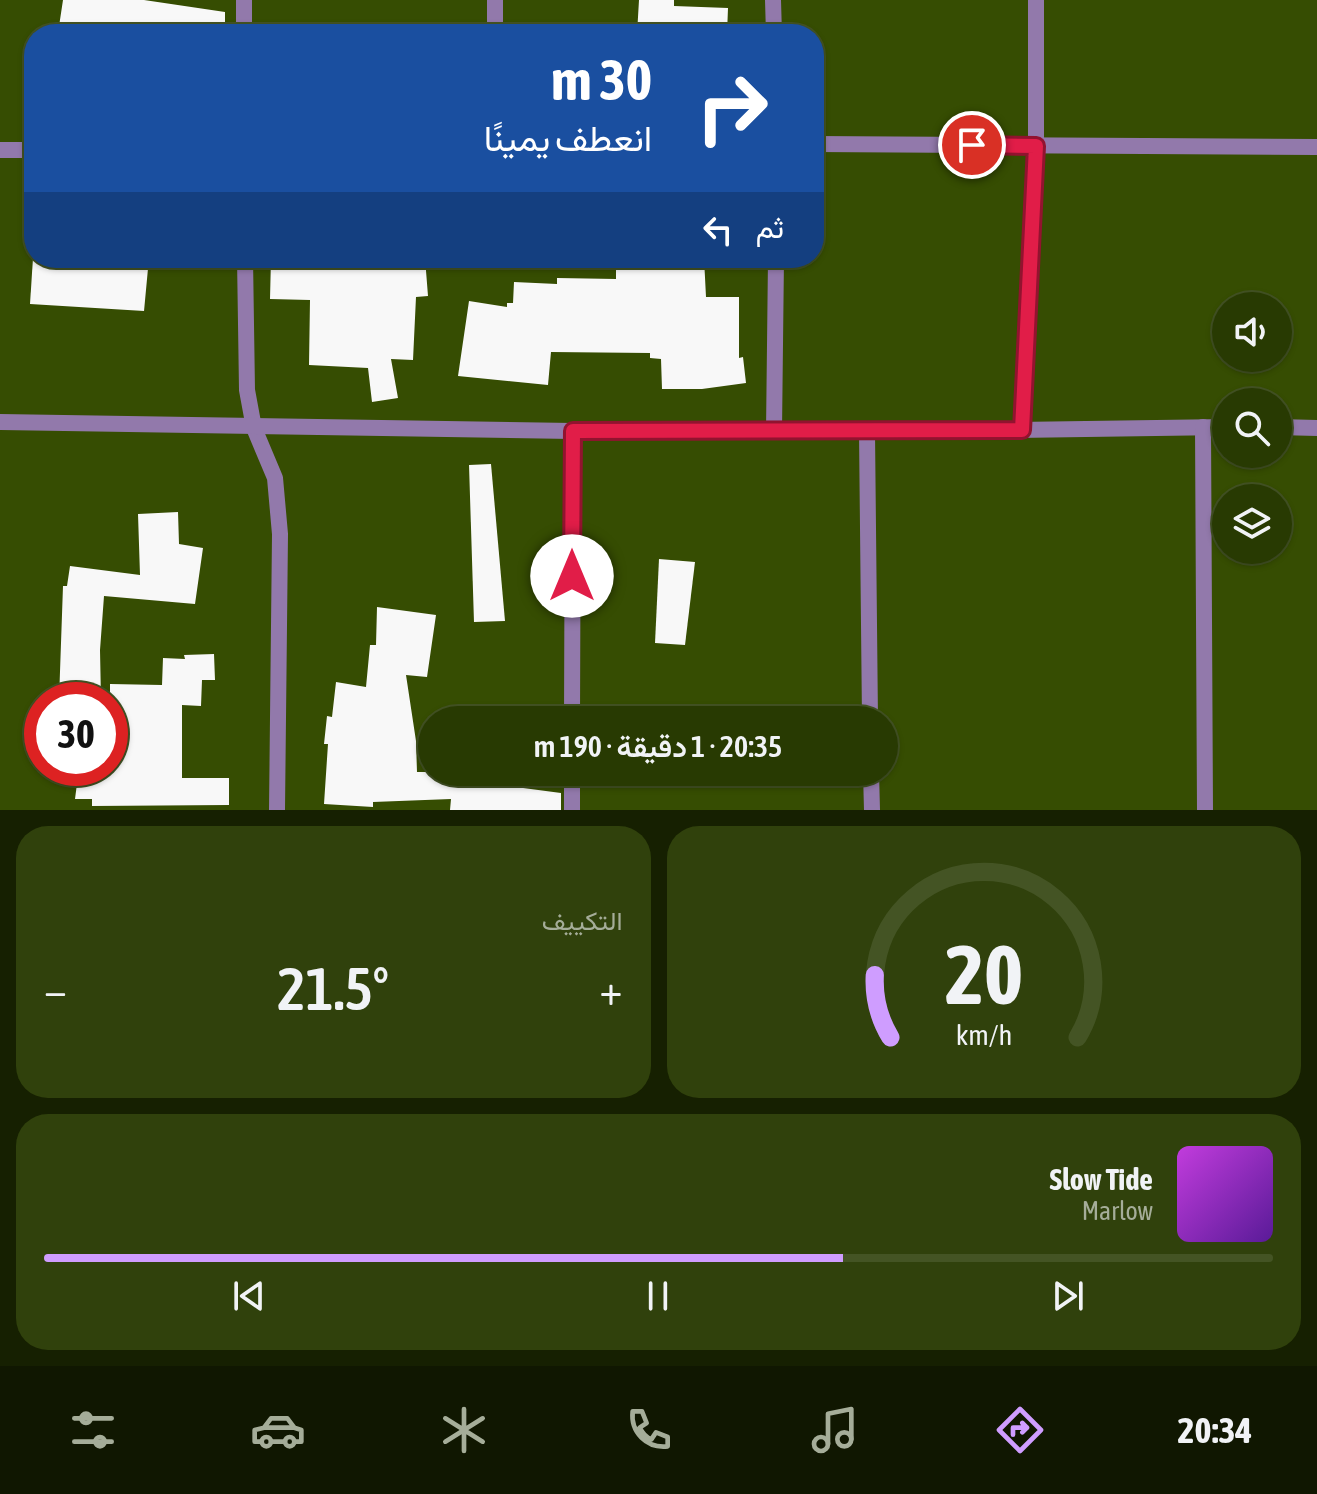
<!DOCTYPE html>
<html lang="ar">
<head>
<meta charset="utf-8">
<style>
  :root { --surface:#283a02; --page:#30410c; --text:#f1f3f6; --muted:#a5ad99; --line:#445424; --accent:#cf9dff }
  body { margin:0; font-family:"Asap Condensed",Vazirmatn,sans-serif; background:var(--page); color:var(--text); direction:rtl; height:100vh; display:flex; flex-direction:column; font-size:30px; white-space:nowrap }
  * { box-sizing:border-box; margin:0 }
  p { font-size:26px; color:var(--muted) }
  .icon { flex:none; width:44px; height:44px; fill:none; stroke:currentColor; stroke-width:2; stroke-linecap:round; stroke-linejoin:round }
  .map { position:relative; height:810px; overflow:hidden; direction:ltr }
  .panel { display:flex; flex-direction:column; gap:16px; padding:16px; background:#162001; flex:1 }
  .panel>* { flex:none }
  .hud { position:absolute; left:24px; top:24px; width:800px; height:244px; border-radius:32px; box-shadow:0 2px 6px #0004,0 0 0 2px var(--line); direction:rtl; background:#1a4fa0; color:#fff; overflow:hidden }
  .tools { position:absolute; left:1212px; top:292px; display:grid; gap:16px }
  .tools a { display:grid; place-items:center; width:80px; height:80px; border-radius:50%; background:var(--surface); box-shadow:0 2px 6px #0004,0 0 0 2px var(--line); font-size:40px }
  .speed { position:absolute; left:24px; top:682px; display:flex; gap:16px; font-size:40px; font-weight:700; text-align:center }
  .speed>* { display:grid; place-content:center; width:104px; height:104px; border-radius:50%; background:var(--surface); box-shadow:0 2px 6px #0004,0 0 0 2px var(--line); line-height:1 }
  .speed .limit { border:12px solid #d22; background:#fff; color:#111 }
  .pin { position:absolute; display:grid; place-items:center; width:68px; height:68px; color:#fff; margin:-34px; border:4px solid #fff; border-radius:50%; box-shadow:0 2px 8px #0007 }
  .me { position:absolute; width:88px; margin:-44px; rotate:0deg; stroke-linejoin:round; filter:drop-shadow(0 0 6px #0008) }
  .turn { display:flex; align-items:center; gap:28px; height:168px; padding:0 40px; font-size:36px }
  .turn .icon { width:104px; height:104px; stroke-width:2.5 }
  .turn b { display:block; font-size:56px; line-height:68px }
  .then { display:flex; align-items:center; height:76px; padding:0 40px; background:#0003; gap:16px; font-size:30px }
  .big { font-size:60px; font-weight:600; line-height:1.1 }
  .panel .tile { flex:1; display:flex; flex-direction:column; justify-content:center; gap:12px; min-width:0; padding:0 28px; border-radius:32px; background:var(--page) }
  .panel .dial { align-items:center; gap:0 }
  .dial svg { height:208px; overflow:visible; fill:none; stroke:var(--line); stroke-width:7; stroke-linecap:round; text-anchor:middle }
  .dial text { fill:var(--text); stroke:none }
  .song { display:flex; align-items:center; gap:24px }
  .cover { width:96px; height:96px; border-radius:12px; background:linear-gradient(135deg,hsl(290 70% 55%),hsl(270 70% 35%)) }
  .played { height:8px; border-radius:4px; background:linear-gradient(90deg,var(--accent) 65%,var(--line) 65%) }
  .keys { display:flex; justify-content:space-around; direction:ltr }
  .heat { display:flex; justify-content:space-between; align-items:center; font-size:44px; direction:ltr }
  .panel .tiles { flex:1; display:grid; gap:16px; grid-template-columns:1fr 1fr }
  .tile:last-child { grid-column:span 2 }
  .trip { position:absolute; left:418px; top:706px; width:480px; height:80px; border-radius:40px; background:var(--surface); box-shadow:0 2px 6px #0004,0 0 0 2px var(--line); font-weight:600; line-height:80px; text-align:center; direction:rtl }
  .tabs { display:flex; height:128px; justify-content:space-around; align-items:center; background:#101701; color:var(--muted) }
  .tabs .icon { width:56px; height:56px }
  .tabs .selected { color:var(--accent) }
  .tabs b { font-size:36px; color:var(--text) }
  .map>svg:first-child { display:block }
  .building { fill:#f8f8f8 }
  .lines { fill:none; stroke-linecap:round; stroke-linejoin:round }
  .minor { stroke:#9279ab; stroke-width:16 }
  .route-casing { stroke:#92132f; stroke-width:20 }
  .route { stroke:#e11d48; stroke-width:14 }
</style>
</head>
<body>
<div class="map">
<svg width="1317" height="810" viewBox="0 0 1317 810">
  <rect width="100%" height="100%" fill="#364d02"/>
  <g class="building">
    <path d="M 63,0 L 144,0 L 225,12 L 225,22 L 135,31 L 134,34 L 104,30 L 103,34 L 58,33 Z"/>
    <path d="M 639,0 L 674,0 L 674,6 L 728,8 L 727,34 L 637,34 Z"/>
    <path d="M 33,258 L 149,258 L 144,311 L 30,304 Z"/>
    <path d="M 271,258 L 425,258 L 428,296 L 416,297 L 413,360 L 391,359 L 398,398 L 372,402 L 368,368 L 309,365 L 310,300 L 270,299 Z"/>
    <path d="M 616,258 L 704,258 L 706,297 L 739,297 L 739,358 L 743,357 L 746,383 L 702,389 L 662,389 L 661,359 L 650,358 L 650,353 L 551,352 L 548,385 L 458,376 L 469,301 L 507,307 L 507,303 L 513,303 L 514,282 L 557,284 L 557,278 L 616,279 Z"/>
    <path d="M 491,464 L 505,621 L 474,622 L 469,465 Z"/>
    <path d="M 178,512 L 179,544 L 203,548 L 195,604 L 104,596 L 100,650 L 101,700 L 59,700 L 63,586 L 67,586 L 70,566 L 140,575 L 138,514 Z"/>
    <path d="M 659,559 L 695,562 L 685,645 L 655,643 Z"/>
    <path d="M 377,607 L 436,615 L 427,677 L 406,675 L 416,741 L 417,772 L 479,772 L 478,782 L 561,793 L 561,810 L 450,810 L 451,799 L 373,802 L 373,807 L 324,804 L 328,744 L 324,744 L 327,716 L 332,717 L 336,682 L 366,687 L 370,645 L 376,645 Z"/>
    <path d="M 214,654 L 215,680 L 202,680 L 201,706 L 182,705 L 182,778 L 229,778 L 229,805 L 92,806 L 92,799 L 75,799 L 79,768 L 110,768 L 110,684 L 162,685 L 163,658 L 185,659 L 184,655 Z"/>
  </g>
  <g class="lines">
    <g class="minor">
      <path d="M 244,0 L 244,34"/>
      <path d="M 495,0 L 495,34"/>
      <path d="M 773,0 L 774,34"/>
      <path d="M 814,144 L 1317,147"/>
      <path d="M 0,150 L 34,150"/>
      <path d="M 245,258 L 247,390 L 254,428 L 275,478 L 280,534 L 277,810"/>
      <path d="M 0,422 L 573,431 L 867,432 L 1226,427"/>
      <path d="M 1203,427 L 1205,810"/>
      <path d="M 1278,427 L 1317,428"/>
      <path d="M 1022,430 L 1036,146 L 1036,0"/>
      <path d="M 774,431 L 776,258"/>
      <path d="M 867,432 L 870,720"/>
      <path d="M 572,720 L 573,431"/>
      <path d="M 871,772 L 872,810"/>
      <path d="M 572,810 L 572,772"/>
    </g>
  </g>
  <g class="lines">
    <g class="route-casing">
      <path id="route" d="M 572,576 L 573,431 L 1022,430 L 1036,146 L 972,145"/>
    </g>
    <use href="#route" class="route"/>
  </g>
</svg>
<div class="tools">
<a><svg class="icon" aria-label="sound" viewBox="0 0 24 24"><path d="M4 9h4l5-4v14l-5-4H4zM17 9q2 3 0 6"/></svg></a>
<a><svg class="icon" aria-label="search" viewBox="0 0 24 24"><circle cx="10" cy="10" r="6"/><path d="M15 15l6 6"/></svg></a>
<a><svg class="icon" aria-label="layers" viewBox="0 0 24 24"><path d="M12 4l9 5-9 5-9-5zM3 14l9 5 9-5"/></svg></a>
</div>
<div class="speed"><div class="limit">30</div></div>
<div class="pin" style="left:972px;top:145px;background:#d93025"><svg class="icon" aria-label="arrive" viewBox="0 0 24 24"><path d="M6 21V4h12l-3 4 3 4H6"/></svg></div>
<svg class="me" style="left:572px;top:576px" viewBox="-20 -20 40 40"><circle r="19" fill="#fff"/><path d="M0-13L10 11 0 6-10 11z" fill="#e11d48"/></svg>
<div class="trip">20:35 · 1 دقيقة · 190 m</div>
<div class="hud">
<div class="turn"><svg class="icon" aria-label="right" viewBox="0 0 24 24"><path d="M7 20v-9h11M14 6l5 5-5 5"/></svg><div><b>30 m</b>انعطف يمينًا</div></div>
<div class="then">ثم<svg class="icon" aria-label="left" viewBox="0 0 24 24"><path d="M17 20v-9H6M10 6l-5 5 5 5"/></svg></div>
</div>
</div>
<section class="panel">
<div class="tiles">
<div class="tile dial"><svg viewBox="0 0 100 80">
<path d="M14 69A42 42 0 1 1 86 69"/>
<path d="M14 69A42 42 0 0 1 8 45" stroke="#cf9dff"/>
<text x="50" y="56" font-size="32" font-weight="700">20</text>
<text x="50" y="72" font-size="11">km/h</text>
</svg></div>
<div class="tile"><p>التكييف</p>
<div class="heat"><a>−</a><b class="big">21.5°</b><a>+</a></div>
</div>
<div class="tile">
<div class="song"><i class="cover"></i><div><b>Slow Tide</b><p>Marlow</p></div></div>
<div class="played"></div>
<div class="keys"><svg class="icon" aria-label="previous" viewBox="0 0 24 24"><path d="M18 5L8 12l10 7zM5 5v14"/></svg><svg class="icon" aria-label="pause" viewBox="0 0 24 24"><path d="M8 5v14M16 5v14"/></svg><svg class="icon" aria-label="next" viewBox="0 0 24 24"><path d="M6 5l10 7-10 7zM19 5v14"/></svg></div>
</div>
</div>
</section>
<nav class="tabs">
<b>20:34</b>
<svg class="icon selected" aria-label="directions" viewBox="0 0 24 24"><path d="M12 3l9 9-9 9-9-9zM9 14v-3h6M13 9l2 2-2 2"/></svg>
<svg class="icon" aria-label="music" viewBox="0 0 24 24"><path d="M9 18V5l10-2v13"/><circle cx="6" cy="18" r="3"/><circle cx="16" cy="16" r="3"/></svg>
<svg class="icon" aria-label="phone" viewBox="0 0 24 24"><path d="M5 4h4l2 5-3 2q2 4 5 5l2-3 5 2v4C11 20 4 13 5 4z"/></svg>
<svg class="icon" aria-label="climate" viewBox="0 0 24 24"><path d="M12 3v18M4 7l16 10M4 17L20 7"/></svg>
<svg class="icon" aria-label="car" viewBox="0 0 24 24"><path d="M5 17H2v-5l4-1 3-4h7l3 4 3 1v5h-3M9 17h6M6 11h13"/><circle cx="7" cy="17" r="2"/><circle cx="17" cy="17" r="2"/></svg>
<svg class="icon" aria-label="filters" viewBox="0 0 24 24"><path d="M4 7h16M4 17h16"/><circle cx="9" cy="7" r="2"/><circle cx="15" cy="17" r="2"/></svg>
</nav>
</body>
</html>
